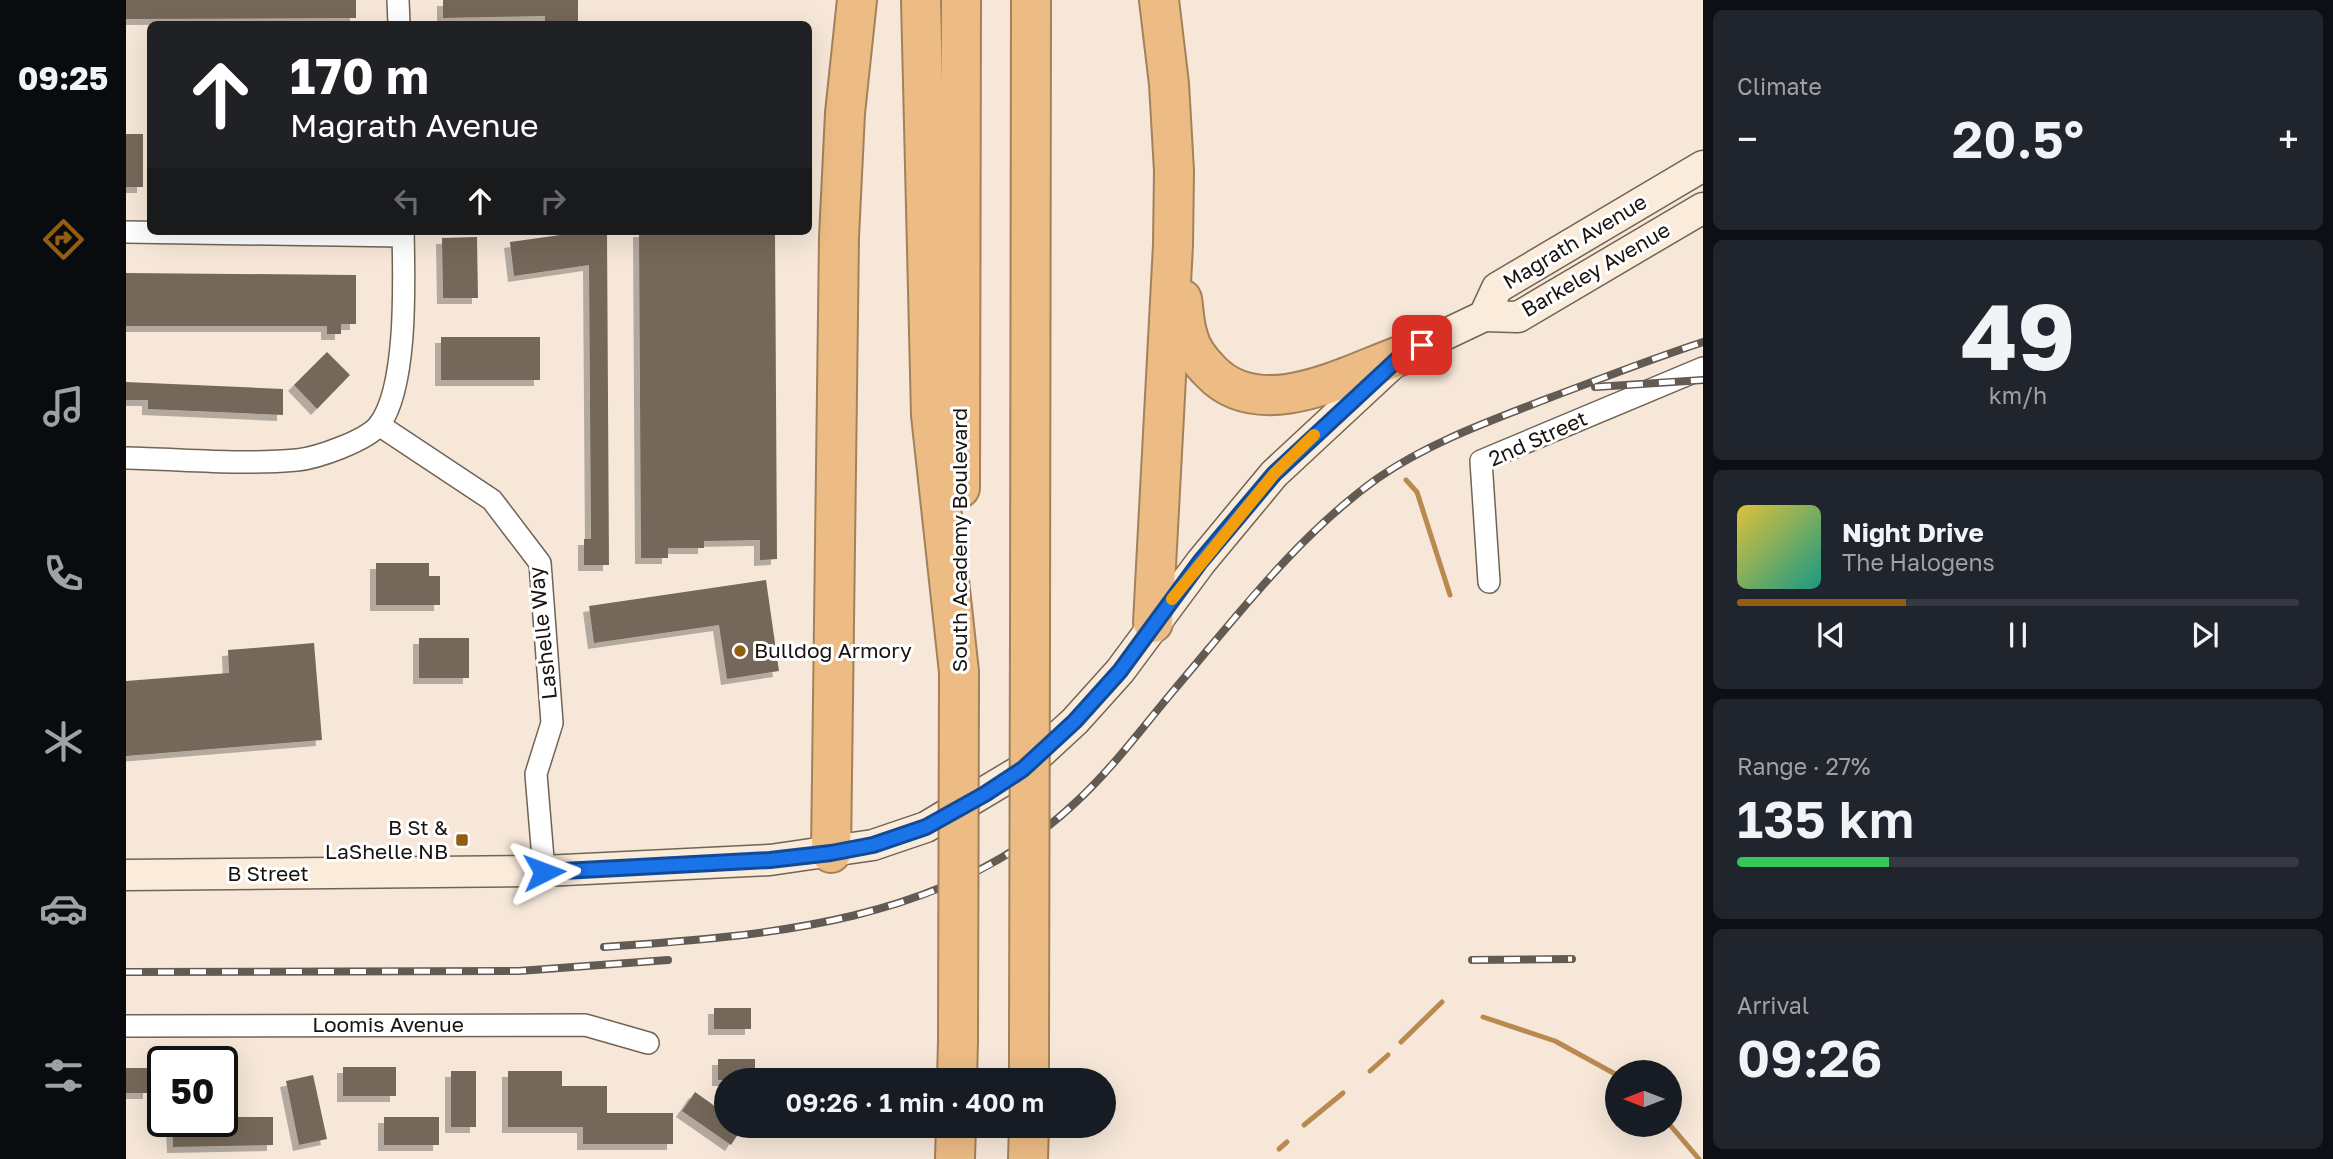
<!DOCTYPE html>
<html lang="en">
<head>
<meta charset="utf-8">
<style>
  :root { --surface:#171b24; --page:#20242c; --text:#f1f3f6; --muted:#9ea1a6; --line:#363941; --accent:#925e11 }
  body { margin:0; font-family:"Golos Text",sans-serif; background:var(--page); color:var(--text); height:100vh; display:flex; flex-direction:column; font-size:26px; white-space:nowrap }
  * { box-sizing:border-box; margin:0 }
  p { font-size:23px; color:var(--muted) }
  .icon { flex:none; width:38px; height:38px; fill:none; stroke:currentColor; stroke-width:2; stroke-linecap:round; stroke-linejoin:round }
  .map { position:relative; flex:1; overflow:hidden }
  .side { display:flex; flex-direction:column; gap:10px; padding:10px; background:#0d0f14; width:630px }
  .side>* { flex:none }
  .top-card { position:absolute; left:21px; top:21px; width:665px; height:214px; border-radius:10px; box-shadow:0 7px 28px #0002; background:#202124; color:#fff; overflow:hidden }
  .needle { width:46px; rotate:270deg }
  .tools { position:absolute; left:1479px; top:1060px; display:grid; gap:14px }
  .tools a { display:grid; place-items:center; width:77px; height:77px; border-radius:50%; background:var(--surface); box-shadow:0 7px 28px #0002; font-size:35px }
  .speed { position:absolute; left:21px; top:1046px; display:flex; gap:14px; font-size:35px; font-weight:700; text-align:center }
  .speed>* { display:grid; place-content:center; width:91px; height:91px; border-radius:50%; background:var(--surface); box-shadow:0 7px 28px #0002; line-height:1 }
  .speed .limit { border:4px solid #111; border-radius:10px; background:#fff; color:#111 }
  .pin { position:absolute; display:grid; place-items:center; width:60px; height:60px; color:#fff; margin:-30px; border-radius:14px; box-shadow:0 4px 10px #0006 }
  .me { position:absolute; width:77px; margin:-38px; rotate:87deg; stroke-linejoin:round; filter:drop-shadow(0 0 5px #0008) }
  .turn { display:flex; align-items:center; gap:24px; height:147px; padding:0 28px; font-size:32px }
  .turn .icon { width:91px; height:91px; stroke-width:2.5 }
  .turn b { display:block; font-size:49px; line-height:60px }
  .lanes { display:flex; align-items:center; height:66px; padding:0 28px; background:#0003; justify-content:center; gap:35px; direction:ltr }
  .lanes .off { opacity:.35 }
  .big { font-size:52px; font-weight:600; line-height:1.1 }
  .side .card { flex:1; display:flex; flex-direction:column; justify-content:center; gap:10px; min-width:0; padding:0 24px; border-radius:10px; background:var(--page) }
  .side .dial { align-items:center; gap:0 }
  .dial b { font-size:91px; line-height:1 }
  .song { display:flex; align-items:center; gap:21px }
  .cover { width:84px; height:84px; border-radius:10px; background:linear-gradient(135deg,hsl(50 70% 55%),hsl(170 70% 35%)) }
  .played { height:7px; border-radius:4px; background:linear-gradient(90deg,var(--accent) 30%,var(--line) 30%) }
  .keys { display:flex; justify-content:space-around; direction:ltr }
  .heat { display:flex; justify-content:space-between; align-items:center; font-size:38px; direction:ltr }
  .charge { height:10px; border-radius:5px; background:linear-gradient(90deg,#34c759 27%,var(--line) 0) }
  .trip { position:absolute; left:588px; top:1068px; width:402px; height:70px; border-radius:35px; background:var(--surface); box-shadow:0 7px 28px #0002; font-weight:600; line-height:70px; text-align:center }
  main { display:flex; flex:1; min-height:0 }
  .tabs { display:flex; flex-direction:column; width:126px; justify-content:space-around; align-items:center; background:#090b0e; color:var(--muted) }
  .tabs .icon { width:49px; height:49px }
  .tabs .current { color:var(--accent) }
  .tabs b { font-size:32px; color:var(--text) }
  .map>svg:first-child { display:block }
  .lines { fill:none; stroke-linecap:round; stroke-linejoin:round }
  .stream { stroke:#b98950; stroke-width:5 }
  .building { fill:#74685a; filter:url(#shadow) }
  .street-casing { stroke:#706456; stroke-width:24 }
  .secondary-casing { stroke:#706456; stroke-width:33 }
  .highway-casing { stroke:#a2815b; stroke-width:42 }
  .street { stroke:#fff; stroke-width:21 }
  .secondary { stroke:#faebda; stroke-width:30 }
  .highway { stroke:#edbc84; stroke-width:38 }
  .rail-casing { stroke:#635a52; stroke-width:8 }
  .rail { stroke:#fff; stroke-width:5; stroke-dasharray:16; stroke-linecap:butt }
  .highway-bridge-casing { stroke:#a2815b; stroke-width:42; stroke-linecap:butt }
  .highway-bridge { stroke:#edbc84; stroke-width:38 }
  .route-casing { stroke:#114b97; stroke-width:18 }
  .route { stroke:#1a73e8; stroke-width:12 }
  .slow { stroke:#f59e0b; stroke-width:12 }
  .poi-dot { fill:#925e11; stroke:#fff; stroke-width:2.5 }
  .labels { text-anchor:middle; stroke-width:6; stroke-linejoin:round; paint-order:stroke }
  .street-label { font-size:21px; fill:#18130e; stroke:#fff }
  .poi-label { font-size:21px; fill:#18130e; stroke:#fff; text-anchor:start }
</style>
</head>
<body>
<main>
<nav class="tabs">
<b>09:25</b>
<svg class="icon current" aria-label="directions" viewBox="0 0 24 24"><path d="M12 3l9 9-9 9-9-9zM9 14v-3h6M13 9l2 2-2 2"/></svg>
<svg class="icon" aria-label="music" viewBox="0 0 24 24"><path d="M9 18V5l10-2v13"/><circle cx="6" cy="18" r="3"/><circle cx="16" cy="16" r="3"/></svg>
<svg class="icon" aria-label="phone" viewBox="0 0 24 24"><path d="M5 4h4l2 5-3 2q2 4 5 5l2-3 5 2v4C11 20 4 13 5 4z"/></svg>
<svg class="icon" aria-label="climate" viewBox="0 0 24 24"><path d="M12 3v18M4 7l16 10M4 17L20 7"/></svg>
<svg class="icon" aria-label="car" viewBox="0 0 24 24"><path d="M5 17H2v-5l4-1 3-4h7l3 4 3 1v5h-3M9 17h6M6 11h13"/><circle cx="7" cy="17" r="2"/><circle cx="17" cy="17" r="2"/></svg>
<svg class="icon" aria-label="filters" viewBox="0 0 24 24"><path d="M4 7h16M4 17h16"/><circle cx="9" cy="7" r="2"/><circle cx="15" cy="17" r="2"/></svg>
</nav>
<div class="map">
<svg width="1577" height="1159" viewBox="0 0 1577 1159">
  <defs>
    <filter id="shadow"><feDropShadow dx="-6" dy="6" stdDeviation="0" flood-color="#0004"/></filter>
  </defs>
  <rect width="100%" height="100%" fill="#f6e7d8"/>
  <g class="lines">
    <g class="stream">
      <path d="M 1280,480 L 1291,492 L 1324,595"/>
      <path d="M 1357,1017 L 1429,1041 L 1491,1075"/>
      <path d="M 1275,1042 L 1316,1002"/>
      <path d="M 1244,1071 L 1262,1055"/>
      <path d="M 1178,1125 L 1217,1093"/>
      <path d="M 1544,1125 L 1573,1159"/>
      <path d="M 1153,1149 L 1161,1142"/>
    </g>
  </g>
  <g class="building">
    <path d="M 0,0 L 230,0 L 230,18 L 0,19 Z"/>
    <path d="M 317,0 L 452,0 L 452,23 L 419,23 L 419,16 L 317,18 Z"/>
    <rect x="0" y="134" width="17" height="53"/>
    <path d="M 463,231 L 481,231 L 483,565 L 458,565 L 458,539 L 465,539 L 463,265 L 388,276 L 384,242 Z"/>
    <path d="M 513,231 L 649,231 L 651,559 L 634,560 L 634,540 L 578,541 L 578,548 L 542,548 L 542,558 L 515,558 Z"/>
    <path d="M 351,237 L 352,298 L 317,298 L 316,238 Z"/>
    <path d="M 0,273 L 230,275 L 230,324 L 215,324 L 215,334 L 201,334 L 201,326 L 0,326 Z"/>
    <rect x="315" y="337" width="99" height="43"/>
    <path d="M 201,352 L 224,375 L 191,409 L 168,385 Z"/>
    <path d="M 0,382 L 157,389 L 157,415 L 22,409 L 22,400 L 0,400 Z"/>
    <path d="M 250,563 L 303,563 L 303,576 L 314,576 L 314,605 L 250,605 Z"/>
    <path d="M 640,580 L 653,671 L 601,679 L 593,625 L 468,643 L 463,606 Z"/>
    <rect x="293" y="638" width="50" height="40"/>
    <path d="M 188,643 L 196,740 L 0,756 L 0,681 L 103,673 L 102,650 Z"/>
    <rect x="588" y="1008" width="37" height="21"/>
    <rect x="592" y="1059" width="37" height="21"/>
    <rect x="217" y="1067" width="53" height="29"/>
    <rect x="0" y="1068" width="23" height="25"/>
    <rect x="325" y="1071" width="25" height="56"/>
    <path d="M 382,1071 L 436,1071 L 436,1086 L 481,1086 L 481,1113 L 547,1113 L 547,1144 L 457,1144 L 457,1127 L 382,1127 Z"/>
    <path d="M 187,1075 L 201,1139 L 173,1145 L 160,1081 Z"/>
    <path d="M 569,1092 L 600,1114 L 600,1125 L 618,1125 L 605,1145 L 556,1111 Z"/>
    <path d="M 96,1117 L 147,1117 L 147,1145 L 47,1147 L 46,1122 L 96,1122 Z"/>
    <rect x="258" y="1117" width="55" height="28"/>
  </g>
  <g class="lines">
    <g class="street-casing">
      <g id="street">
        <path d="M 272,0 L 273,24"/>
        <path d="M 0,232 L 277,236"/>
        <path d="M 253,425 L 366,500 L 414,563 L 426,723 L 410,774 L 418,871"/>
        <path d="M 0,458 C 56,459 115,465 171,460 C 191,458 240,441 253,425 C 282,387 278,279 277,231"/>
        <path d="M 1363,582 L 1355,461 L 1577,368"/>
        <path d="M 0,1026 L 459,1025 L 522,1043"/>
      </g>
    </g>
    <g class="secondary-casing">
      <g id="secondary">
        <path d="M 1358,316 L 1392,317 L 1577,208"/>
        <path d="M 0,875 L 418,871 L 644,860 L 747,845 L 800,827 L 897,769 L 949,721 L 994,671 L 1075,562 L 1148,474 L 1276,355 L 1358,316 L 1371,288 L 1577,166"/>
      </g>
    </g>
    <g class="highway-casing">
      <g id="highway">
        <path d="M 795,0 L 805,415 L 833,672"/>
        <path d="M 1056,299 C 1058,311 1058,324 1062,336 C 1065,349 1076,363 1085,372 C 1135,424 1221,375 1276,355"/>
        <path d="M 834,488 L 835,0"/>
        <path d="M 1027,623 L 1047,245 L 1048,171 L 1043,84 L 1033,0"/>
        <path d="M 904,635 L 905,0"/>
        <path d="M 705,853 L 713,237 L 719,113 L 731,0"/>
        <path d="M 831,1080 L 832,1041"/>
        <path d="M 903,1080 L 903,1045"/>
        <path d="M 829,1159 L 830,1125"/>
        <path d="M 902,1159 L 903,1125"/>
      </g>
    </g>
    <use href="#street" class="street"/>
    <use href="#secondary" class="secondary"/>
    <use href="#highway" class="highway"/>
    <g class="rail-casing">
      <g id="rail">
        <path d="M 1469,387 L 1577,380"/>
        <path d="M 478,947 C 642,936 823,922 949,803 C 986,769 1016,728 1048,690 C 1111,616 1172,535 1252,478 C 1304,442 1364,421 1423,398 C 1474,379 1525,359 1577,342"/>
        <path d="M 1346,960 L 1446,959"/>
        <path d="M 0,972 L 393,971 L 542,960"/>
      </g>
    </g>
    <use href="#rail" class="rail"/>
    <g class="highway-bridge-casing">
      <g id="highway-bridge">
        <path d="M 832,1041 L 833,672"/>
        <path d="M 903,1045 L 904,635"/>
      </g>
    </g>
    <use href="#highway-bridge" class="highway-bridge"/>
  </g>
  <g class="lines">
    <g class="route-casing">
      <path id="route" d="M 418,872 L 644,860 L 705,853 L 747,845 L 800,827 L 859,794 L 897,769 L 949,721 L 994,671 L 1074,562 L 1148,474 L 1276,355 L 1296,345"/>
    </g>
    <use href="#route" class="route"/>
    <path class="slow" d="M 1046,599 L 1148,474 L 1188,435"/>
  </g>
  <g class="poi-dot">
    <circle cx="614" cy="651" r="7"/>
    <rect x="329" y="833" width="14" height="14" rx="3.5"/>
  </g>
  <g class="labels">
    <g class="street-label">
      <text transform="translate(1449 242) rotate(-31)" y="7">Magrath Avenue</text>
      <text transform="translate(1470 270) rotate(-30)" y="7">Barkeley Avenue</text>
      <text transform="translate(1412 439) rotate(-24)" y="7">2nd Street</text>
      <text transform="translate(834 540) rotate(-90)" y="7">South Academy Boulevard</text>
      <text transform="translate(417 633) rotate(-96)" y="7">Lashelle Way</text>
      <text x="142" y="881">B Street</text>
      <text x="262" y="1032">Loomis Avenue</text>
    </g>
    <g class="poi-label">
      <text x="628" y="658">Bulldog Armory</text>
      <text x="322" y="835" text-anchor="end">B St &amp;<tspan x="322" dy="24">LaShelle NB</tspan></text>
    </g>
  </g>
</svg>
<div class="tools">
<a><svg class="needle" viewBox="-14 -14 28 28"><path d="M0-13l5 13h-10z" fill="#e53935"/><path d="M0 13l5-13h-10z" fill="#9ea1a6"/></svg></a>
</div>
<div class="speed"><div class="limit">50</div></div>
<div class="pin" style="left:1296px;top:345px;background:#d93025"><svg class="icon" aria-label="arrive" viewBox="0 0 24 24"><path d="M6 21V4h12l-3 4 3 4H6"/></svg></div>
<svg class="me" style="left:418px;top:872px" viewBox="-20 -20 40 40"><path d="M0-17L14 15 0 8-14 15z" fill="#1a73e8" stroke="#fff" stroke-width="4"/></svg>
<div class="trip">09:26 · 1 min · 400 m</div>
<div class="top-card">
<div class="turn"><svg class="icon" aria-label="ahead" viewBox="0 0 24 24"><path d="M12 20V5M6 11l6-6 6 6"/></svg><div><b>170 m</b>Magrath Avenue</div></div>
<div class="lanes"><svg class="icon off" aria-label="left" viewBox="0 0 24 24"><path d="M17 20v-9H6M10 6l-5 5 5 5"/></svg><svg class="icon" aria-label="ahead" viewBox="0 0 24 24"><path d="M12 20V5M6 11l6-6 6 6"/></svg><svg class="icon off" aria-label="right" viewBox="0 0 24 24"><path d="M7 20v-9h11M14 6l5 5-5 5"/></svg></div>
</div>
</div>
<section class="side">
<div class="card"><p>Climate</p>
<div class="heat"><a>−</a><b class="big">20.5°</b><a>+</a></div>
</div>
<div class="card dial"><b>49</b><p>km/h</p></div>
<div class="card">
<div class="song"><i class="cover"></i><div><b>Night Drive</b><p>The Halogens</p></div></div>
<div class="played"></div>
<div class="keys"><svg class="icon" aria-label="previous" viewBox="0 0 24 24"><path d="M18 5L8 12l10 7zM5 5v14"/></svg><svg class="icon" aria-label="pause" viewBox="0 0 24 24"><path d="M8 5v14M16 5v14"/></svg><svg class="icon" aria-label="next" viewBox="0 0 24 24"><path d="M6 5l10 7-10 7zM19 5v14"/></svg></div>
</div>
<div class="card"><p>Range · 27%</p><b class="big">135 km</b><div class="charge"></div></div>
<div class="card"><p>Arrival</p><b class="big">09:26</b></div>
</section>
</main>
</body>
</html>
